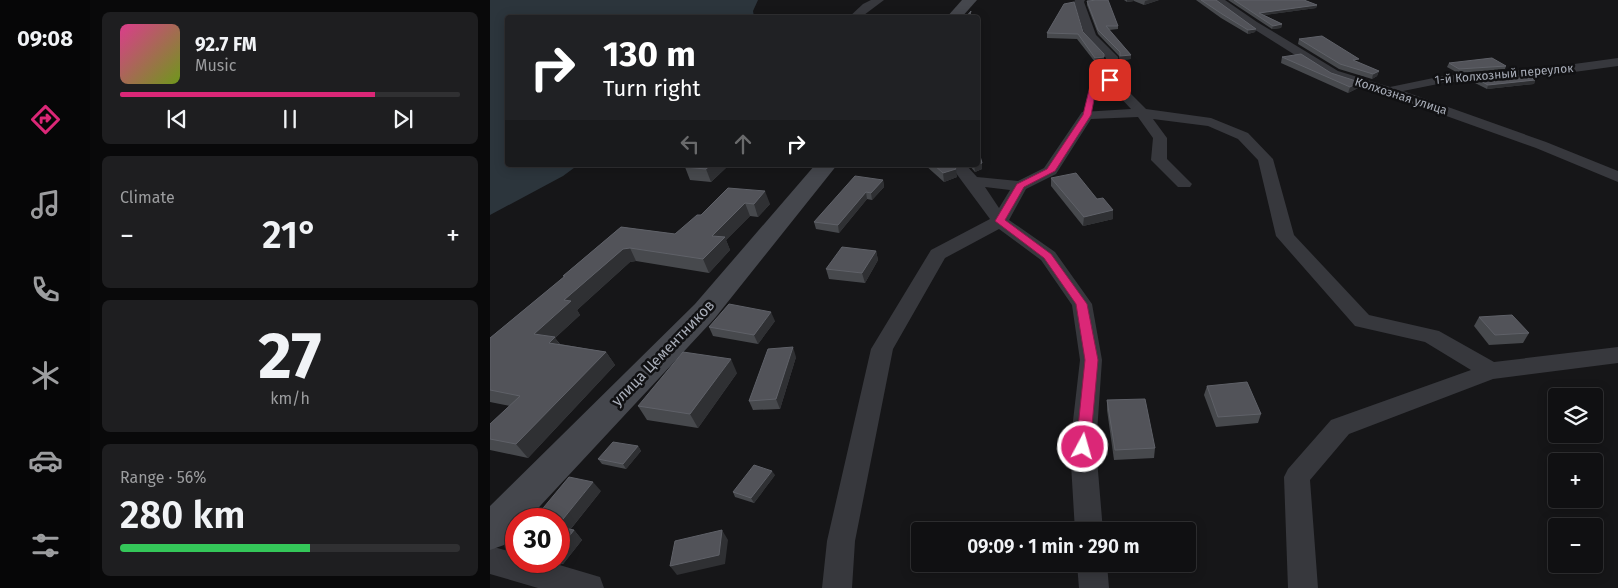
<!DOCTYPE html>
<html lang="en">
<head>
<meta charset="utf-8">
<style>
  :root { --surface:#101012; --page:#1e1e20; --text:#f1f3f6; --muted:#9c9d9f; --line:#303032; --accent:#db2777 }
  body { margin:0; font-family:"Fira Sans",sans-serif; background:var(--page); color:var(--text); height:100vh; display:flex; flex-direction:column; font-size:19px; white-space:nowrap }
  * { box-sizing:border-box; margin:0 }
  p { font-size:16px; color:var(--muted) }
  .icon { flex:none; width:28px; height:28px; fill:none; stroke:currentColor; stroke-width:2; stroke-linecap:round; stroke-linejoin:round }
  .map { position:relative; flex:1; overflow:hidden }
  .side { display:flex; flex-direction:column; gap:12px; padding:12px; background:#09090a; width:400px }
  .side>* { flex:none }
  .guide { position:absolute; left:15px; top:15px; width:475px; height:152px; border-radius:5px; box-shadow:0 2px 12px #0003,0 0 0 1px var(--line); background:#202124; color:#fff; overflow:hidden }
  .controls { position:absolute; left:1058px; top:388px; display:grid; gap:10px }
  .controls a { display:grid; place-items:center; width:55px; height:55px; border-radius:5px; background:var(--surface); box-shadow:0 2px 12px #0003,0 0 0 1px var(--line); font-size:25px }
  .speed { position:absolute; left:15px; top:508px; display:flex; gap:10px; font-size:25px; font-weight:700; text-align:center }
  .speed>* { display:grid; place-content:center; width:65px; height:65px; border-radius:50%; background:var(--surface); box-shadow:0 2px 12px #0003,0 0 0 1px var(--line); line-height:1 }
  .speed .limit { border:8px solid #d22; background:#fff; color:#111 }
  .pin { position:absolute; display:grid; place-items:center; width:42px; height:42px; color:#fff; margin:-21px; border-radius:10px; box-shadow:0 2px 8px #0006 }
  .me { position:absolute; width:55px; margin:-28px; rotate:6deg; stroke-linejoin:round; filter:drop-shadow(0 0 4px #0008) }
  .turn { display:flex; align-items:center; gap:18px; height:105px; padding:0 15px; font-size:22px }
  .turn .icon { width:65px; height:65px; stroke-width:2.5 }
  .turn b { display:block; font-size:35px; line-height:42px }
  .lanes { display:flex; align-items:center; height:48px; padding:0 15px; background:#0003; justify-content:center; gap:25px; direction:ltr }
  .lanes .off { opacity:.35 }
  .big { font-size:38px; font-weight:600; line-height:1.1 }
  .side .widget { flex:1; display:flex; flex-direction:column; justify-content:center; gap:8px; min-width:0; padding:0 18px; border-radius:8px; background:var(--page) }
  .side .dial { align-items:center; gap:0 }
  .dial b { font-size:65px; line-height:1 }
  .song { display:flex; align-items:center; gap:15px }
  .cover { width:60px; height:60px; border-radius:8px; background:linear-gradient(135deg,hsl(330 70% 55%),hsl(80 70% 35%)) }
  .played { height:5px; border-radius:2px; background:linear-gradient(90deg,var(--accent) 75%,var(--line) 75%) }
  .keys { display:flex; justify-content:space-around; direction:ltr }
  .heat { display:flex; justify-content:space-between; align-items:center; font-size:28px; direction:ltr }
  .charge { height:8px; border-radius:4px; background:linear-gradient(90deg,#34c759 56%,var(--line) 0) }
  .trip { position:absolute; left:421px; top:522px; width:285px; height:50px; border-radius:5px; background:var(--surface); box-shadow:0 2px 12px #0003,0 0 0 1px var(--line); font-weight:600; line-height:50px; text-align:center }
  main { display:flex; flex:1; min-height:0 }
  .tab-bar { display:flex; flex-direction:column; width:90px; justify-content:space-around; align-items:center; background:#060607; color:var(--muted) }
  .tab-bar .icon { width:35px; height:35px }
  .tab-bar .on { color:var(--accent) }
  .tab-bar b { font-size:22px; color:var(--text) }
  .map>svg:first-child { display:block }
  .water { fill:#2c353c }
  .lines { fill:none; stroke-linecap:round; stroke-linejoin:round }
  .lane { fill:#37383d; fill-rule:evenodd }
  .street { fill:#37383d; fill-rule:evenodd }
  .secondary { fill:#45474d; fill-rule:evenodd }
  .wall { fill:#47494d }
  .shaded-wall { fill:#2f3033 }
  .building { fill:#525359; stroke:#5f6168 }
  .route { fill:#db2777; stroke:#8e194d }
  .labels { text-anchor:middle; stroke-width:5; stroke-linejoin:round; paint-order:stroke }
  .far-street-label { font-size:12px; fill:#a8adb8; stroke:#111113 }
  .street-label { font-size:15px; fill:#a8adb8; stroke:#111113 }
</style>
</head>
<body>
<main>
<nav class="tab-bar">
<b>09:08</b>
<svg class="icon on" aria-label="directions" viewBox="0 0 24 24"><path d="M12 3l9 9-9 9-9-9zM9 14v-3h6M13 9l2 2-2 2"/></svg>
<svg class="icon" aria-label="music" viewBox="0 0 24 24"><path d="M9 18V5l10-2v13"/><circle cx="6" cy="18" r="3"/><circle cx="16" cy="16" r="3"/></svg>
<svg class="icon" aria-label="phone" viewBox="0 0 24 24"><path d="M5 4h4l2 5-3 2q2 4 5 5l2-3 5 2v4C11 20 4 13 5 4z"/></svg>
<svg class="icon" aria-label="climate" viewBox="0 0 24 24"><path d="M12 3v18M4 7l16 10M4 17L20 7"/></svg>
<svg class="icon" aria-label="car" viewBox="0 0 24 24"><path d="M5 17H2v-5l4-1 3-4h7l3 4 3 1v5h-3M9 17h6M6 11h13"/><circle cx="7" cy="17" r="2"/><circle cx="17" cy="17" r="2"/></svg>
<svg class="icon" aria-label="filters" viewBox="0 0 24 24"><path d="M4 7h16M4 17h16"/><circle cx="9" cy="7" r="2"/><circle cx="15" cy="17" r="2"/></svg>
</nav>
<section class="side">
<div class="widget">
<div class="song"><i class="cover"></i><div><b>92.7 FM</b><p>Music</p></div></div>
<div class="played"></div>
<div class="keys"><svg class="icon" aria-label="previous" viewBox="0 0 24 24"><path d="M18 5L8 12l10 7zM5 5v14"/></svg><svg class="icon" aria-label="pause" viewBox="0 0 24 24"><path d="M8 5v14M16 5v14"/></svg><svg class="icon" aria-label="next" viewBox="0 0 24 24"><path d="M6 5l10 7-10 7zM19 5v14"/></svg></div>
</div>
<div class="widget"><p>Climate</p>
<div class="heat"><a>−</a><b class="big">21°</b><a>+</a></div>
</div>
<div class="widget dial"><b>27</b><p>km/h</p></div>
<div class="widget"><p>Range · 56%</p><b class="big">280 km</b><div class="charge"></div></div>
</section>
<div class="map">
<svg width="1128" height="588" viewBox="0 0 1128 588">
  <rect width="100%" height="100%" fill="#161618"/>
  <path class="water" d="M 0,0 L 268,0 L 263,11 L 264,17 L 18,18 L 18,165 L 88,165 L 73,176 L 0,215 Z"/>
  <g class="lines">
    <path class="lane" d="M 620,78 L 623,80 L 622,81 L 606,89 L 600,115 L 595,116 L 594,115 L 600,88 Z"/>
    <g class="street">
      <path d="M 381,0 L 394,0 L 370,18 L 358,18 L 373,4 Z"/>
      <path d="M 585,0 L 595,0 L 594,2 L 606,35 L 628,57 L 626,79 L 656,109 L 721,118 L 758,133 L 783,159 L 804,235 L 879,315 L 949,331 L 1004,362 L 1128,347 L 1128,363 L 1003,379 L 859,434 L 820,480 L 828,588 L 798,588 L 794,477 L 798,469 L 841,420 L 981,370 L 935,342 L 865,326 L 786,236 L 768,160 L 748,139 L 718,126 L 663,119 L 677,138 L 677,159 L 702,184 L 700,187 L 688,187 L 661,160 L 663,138 L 648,117 L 601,119 L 566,174 L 536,189 L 519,220 L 565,252 L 602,304 L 612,360 L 606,447 L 613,531 L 585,531 L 580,447 L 590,360 L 582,305 L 551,260 L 509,229 L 455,258 L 403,349 L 365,541 L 362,588 L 332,588 L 337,541 L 381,349 L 441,250 L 500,219 L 460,165 L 476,165 L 487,177 L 528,181 L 554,168 L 592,112 L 641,109 L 614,80 L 616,58 L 595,36 L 584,2 ZM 495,187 L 520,190 L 509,208 Z"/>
      <path d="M 724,0 L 735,0 L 767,22 L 848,71 L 900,87 L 953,76 L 1055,68 L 1128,58 L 1128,66 L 1055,76 L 953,83 L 913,91 L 1056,142 L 1128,171 L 1128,182 L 1046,148 L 895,94 L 840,77 L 759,26 Z"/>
      <path d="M 0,546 L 26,553 L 26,561 L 56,561 L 110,577 L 114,588 L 48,588 L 0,574 Z"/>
      <path d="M 587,564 L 617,564 L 619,588 L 589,588 Z"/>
    </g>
    <g class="secondary">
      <path d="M 472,0 L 487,0 L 471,18 L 456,18 Z"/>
      <path d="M 325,165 L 347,165 L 225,318 L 38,519 L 26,519 L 26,531 L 14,545 L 0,550 L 0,506 L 205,304 Z"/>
    </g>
  </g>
  <g class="wall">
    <path d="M 634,0 L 669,0 L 654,5 L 644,1 L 637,2 Z"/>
    <path d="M 706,0 L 726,0 L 766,29 L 765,32 L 758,34 L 731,18 Z"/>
    <path d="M 738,0 L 814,0 L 827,5 L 826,8 L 774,15 L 792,24 L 791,28 L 782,29 Z"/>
    <path d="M 597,1 L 628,26 L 628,29 L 619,30 L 641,55 L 641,59 L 630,60 L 629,56 L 608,34 L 597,5 Z"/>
    <path d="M 593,32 L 614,54 L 614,62 L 605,62 L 587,39 L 557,38 L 557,33 Z"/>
    <path d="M 809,39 L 889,71 L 887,76 L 882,79 L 849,69 L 808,44 Z"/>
    <path d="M 792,57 L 841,73 L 868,88 L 858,93 L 791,63 Z"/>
    <path d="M 959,63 L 1016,66 L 1015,69 L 968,73 L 957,67 Z"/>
    <path d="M 987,79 L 1045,80 L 1044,84 L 997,89 L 985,83 Z"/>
    <path d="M 492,163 L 492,169 L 485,172 L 479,165 L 488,165 Z"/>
    <path d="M 198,165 L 239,165 L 221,182 L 200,180 L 195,167 Z"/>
    <path d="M 435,165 L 463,165 L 467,177 L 454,182 Z"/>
    <path d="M 561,178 L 607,199 L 623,210 L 623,219 L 593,226 L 561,186 Z"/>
    <path d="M 393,180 L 394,187 L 382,200 L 377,199 L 349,233 L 326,229 L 324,222 Z"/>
    <path d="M 238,188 L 280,204 L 268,217 L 260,216 L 236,240 L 240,250 L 219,273 L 146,261 L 140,262 L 87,310 L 90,315 L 65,338 L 70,344 L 116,352 L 125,365 L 38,458 L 0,450 L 0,424 L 20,406 L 0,402 L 0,338 L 74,277 L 73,276 L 131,227 L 185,234 L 211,215 Z"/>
    <path d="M 386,251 L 388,260 L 375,283 L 339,279 L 336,269 Z"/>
    <path d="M 989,317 L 1039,333 L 1033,343 L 999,345 L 984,326 Z"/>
    <path d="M 285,321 L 268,344 L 223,336 L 219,327 Z"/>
    <path d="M 306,357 L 290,409 L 263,410 L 259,401 Z"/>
    <path d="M 247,373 L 208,428 L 157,420 L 148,406 Z"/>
    <path d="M 717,386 L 771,414 L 768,423 L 726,427 L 714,395 Z"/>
    <path d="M 617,400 L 665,448 L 664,458 L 624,460 L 617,410 Z"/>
    <path d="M 148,446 L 151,451 L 136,469 L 112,464 L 108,459 Z"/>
    <path d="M 285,475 L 264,503 L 245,497 L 243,492 Z"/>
    <path d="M 111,491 L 80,530 L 84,530 L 92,540 L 73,564 L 63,561 L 69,561 L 69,519 Z"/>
    <path d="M 26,540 L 26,555 L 19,548 Z"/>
  </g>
  <g class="shaded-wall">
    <path d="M 637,0 L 644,0 L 644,1 L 637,2 Z"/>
    <path d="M 659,0 L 669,0 L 654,5 L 655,1 Z"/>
    <path d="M 827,5 L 826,8 L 768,16 L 769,13 Z"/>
    <path d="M 792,24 L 791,28 L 782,29 L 783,26 Z"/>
    <path d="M 766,29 L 765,32 L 758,34 L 758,30 Z"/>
    <path d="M 641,55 L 641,59 L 630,60 L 630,56 Z"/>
    <path d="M 614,57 L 614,62 L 605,62 L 605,58 Z"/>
    <path d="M 889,71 L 887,76 L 882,79 L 883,74 Z"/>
    <path d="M 1045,80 L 1044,84 L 997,89 L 998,85 Z"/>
    <path d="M 869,82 L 868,88 L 858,93 L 860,87 Z"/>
    <path d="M 492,163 L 492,169 L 485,172 L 484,165 L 488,165 L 488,164 Z"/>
    <path d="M 221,165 L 239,165 L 221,182 L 216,169 Z"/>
    <path d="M 466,169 L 467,177 L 454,182 L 453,173 Z"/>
    <path d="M 393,180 L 394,187 L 382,200 L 381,193 Z"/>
    <path d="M 275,191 L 280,204 L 268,217 L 264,204 Z"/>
    <path d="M 376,192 L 377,199 L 349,233 L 348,225 Z"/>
    <path d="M 255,203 L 260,216 L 236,240 L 240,250 L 219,273 L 213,259 L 222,236 Z"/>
    <path d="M 623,210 L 623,219 L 593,226 L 594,217 Z"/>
    <path d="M 140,248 L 146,261 L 140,262 L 87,310 L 90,315 L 65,338 L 74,351 L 44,334 L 74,300 L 133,249 Z"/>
    <path d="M 386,251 L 388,260 L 375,283 L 372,273 Z"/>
    <path d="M 281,312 L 285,321 L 268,344 L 264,335 Z"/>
    <path d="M 303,347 L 306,357 L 290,409 L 286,399 Z"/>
    <path d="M 116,352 L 125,365 L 38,458 L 26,444 Z"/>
    <path d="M 241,359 L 247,373 L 208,428 L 200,414 Z"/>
    <path d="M 148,446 L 151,451 L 136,469 L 133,464 Z"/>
    <path d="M 282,471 L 285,475 L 264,503 L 261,498 Z"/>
    <path d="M 103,482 L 111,491 L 75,536 L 69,529 L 69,524 Z"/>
    <path d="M 84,530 L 92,540 L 73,564 L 69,560 L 69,549 Z"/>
    <path d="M 232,530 L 238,540 L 235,564 L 187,575 L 180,566 Z"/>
  </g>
  <g class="building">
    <path d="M 608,0 L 618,0 L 628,26 L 616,26 L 641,55 L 630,56 L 630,52 L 608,30 L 597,1 Z"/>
    <path d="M 711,0 L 726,0 L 766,29 L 758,30 L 732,14 Z"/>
    <path d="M 744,0 L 814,0 L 827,5 L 769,13 L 792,24 L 783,26 Z"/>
    <path d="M 584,2 L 593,32 L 614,54 L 614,57 L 605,58 L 588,34 L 557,33 L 574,4 Z"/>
    <path d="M 481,11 L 479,18 L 475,18 Z"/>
    <path d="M 832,36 L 869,59 L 863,60 L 889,71 L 883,74 L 850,64 L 809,39 Z"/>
    <path d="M 811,54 L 841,73 L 869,82 L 860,87 L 792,57 Z"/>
    <path d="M 1002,58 L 1016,66 L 969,69 L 959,63 Z"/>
    <path d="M 1036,75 L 1045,80 L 998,85 L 987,79 Z"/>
    <path d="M 488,149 L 492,163 L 488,164 Z"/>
    <path d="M 198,165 L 221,165 L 216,169 L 195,167 Z"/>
    <path d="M 444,165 L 463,165 L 466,169 L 453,173 Z"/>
    <path d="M 586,173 L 607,199 L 613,198 L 623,210 L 594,217 L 561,178 Z"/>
    <path d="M 365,176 L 393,180 L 381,193 L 376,192 L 348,225 L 324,222 Z"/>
    <path d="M 238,188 L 275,191 L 264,204 L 255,203 L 222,236 L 235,237 L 213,259 L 140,248 L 133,249 L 74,300 L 81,301 L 44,334 L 65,337 L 59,343 L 116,352 L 26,444 L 0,439 L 0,424 L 30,396 L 0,390 L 0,338 L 75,276 L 73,276 L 131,227 L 185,234 L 207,215 L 211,215 Z"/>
    <path d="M 352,247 L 386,251 L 372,273 L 336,269 Z"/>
    <path d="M 239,304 L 281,312 L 264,335 L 219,327 Z"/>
    <path d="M 1022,315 L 1039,333 L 1005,335 L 989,317 Z"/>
    <path d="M 303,347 L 286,399 L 259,401 L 278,349 Z"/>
    <path d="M 193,352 L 241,359 L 200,414 L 148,406 Z"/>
    <path d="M 757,382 L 771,414 L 728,417 L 717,386 Z"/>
    <path d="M 655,399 L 665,448 L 625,450 L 617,400 Z"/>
    <path d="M 123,442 L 148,446 L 133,464 L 108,459 Z"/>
    <path d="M 264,465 L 282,471 L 261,498 L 243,492 Z"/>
    <path d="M 79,477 L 103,482 L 69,524 L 69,519 L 44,519 Z"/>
    <path d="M 69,527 L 84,530 L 69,549 Z"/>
    <path d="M 232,530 L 229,555 L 180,566 L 185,541 Z"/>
    <path d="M 26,540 L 26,549 L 19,548 Z"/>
  </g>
  <path class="route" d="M 620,77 L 623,78 L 623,81 L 606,89 L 601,115 L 565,171 L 534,187 L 515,220 L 561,254 L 597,304 L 608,360 L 600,447 L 598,451 L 593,453 L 588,451 L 586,447 L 595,360 L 586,304 L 554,258 L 505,221 L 527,184 L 557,169 L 593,115 L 600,86 Z"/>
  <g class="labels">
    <g class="far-street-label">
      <text transform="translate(1014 74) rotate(-5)" y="4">1-й Колхозный переулок</text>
      <text transform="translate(911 96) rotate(18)" y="4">Колхозная улица</text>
    </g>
    <g class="street-label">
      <text transform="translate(173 353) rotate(-46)" y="5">улица Цементников</text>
    </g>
  </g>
</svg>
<div class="controls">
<a><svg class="icon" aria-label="layers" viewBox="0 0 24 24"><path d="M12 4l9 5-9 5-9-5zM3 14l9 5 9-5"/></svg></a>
<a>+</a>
<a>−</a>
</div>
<div class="speed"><div class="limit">30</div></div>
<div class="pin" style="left:620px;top:80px;background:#d93025"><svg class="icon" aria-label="arrive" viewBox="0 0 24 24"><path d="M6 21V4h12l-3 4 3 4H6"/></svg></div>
<svg class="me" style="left:593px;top:447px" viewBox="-20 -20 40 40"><circle r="17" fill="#db2777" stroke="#fff" stroke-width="3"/><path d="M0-11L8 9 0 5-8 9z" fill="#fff"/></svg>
<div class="trip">09:09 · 1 min · 290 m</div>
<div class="guide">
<div class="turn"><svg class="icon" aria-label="right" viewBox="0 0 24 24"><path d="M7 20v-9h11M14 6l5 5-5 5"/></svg><div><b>130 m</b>Turn right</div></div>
<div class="lanes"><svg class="icon off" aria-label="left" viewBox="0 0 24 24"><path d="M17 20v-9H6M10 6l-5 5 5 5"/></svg><svg class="icon off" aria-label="ahead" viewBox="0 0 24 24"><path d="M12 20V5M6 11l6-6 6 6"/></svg><svg class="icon" aria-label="right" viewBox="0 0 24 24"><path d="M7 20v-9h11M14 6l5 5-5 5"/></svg></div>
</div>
</div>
</main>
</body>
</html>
